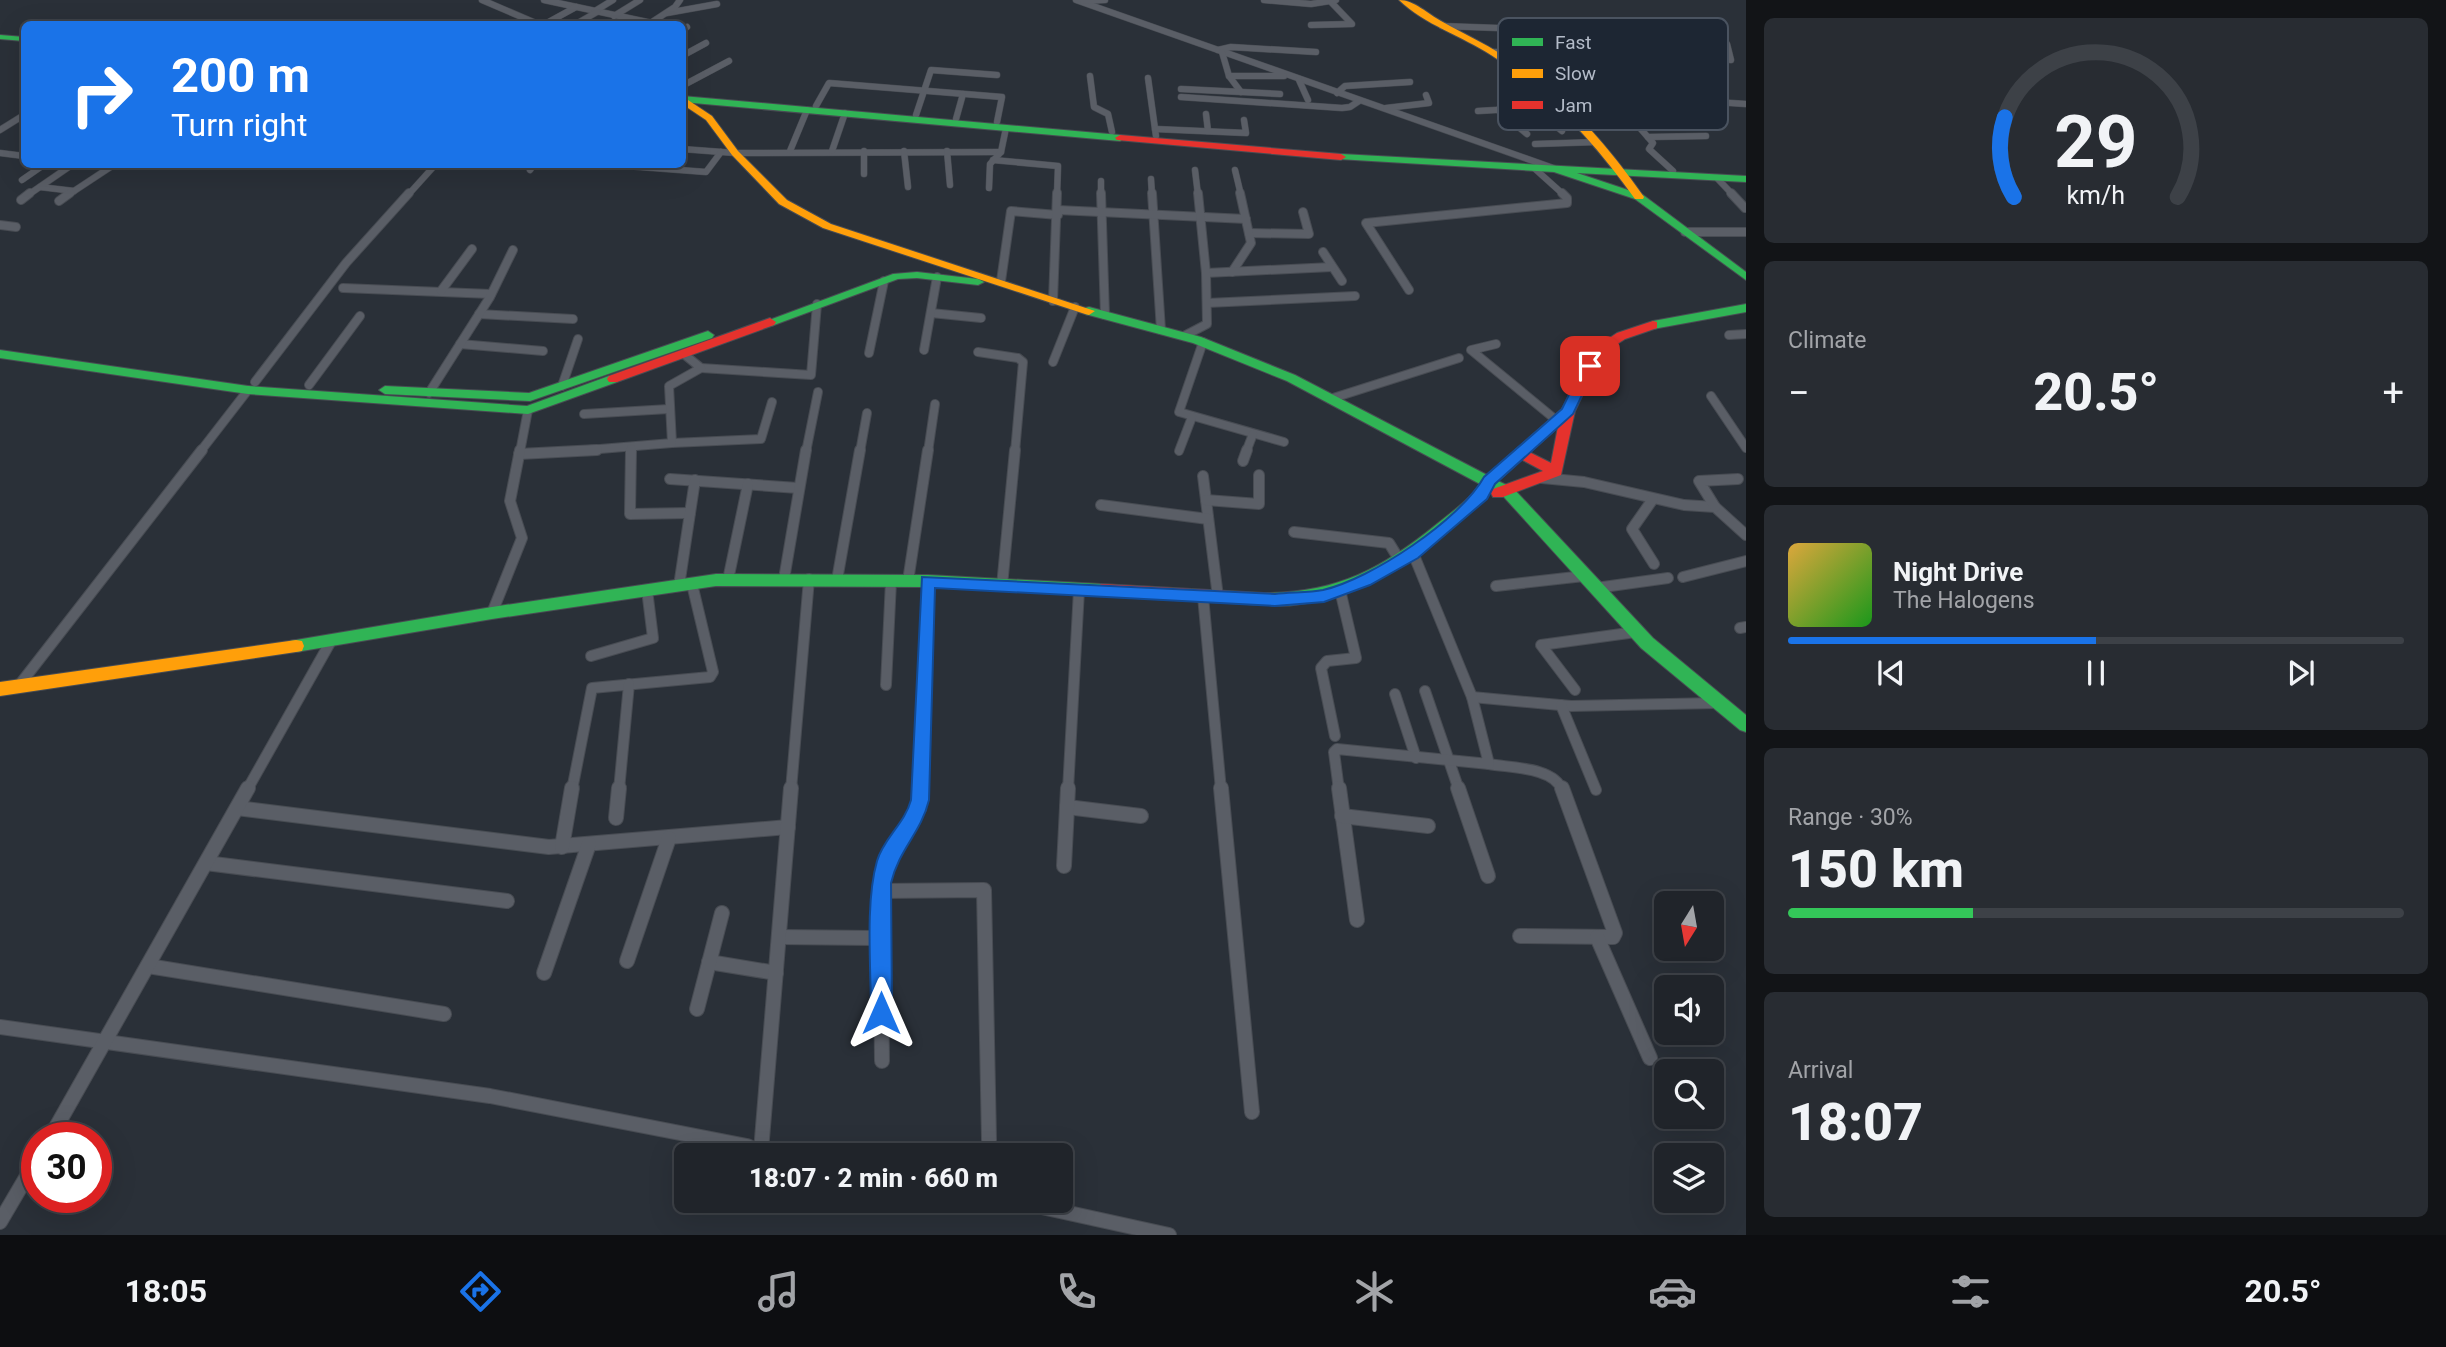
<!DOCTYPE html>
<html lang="en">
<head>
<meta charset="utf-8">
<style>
  :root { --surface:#20242a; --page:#282c32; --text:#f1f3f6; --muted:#a2a4a8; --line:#3d4147; --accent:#1a73e8 }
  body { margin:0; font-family:Roboto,sans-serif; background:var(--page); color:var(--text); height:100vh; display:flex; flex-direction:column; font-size:26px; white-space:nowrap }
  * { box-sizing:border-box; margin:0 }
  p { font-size:23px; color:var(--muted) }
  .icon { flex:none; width:38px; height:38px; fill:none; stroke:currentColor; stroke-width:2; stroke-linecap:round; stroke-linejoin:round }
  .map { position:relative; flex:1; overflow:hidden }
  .drawer { display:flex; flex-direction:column; gap:18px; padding:18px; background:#121417; width:700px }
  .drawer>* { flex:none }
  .top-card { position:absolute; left:21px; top:21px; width:665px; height:147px; border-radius:10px; box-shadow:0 7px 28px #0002,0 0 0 2px var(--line); background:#1a73e8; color:#fff; overflow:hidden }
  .needle { width:46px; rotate:191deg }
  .controls { position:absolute; left:1654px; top:891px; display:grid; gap:14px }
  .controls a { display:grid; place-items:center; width:70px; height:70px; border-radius:10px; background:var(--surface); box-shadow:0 7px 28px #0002,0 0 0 2px var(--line); font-size:35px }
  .speed { position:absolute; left:21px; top:1122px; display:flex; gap:14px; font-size:35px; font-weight:700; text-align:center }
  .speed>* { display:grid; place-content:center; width:91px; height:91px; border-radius:50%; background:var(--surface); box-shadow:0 7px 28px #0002,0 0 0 2px var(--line); line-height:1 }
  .speed .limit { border:10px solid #d22; background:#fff; color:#111 }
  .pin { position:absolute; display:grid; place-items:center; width:60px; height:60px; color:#fff; margin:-30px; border-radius:14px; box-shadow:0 4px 10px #0006 }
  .me { position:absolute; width:77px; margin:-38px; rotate:0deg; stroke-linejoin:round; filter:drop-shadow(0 0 5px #0008) }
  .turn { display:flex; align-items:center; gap:24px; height:147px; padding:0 35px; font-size:32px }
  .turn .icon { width:91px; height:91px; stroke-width:2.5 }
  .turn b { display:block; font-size:49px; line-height:60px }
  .big { font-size:52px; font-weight:800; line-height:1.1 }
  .drawer .tile { flex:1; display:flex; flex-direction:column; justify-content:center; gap:10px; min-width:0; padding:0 24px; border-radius:10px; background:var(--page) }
  .drawer .dial { align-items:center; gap:0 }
  .dial svg { height:182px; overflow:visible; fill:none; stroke:var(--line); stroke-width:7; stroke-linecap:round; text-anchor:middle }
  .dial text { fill:var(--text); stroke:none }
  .song { display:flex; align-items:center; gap:21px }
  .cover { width:84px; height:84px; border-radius:10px; background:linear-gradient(135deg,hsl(40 70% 55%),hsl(120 70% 35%)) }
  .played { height:7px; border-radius:4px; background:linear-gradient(90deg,var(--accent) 50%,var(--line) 50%) }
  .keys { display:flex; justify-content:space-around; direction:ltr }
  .heat { display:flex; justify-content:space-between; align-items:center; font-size:38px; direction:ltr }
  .charge { height:10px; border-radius:5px; background:linear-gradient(90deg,#34c759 30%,var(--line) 0) }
  .trip { position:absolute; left:674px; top:1143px; width:399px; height:70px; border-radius:10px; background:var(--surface); box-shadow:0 7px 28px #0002,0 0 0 2px var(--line); font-weight:800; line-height:70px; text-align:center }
  .tab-bar { display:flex; height:112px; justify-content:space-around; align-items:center; background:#0d0e11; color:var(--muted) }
  .tab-bar .icon { width:49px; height:49px }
  .tab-bar .selected { color:var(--accent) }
  .tab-bar b { font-size:32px; color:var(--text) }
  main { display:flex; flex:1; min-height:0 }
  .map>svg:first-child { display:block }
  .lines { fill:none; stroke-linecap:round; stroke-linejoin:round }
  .street-far3-casing { stroke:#484c53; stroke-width:7 }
  .street-far2-casing { stroke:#484c53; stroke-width:10 }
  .street-far1-casing { stroke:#484c53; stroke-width:12 }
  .street-casing { stroke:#484c53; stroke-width:16 }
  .fast-casing { stroke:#484c53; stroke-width:2 }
  .slow-casing { stroke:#484c53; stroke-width:2 }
  .jam-casing { stroke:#484c53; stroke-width:2 }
  .street-far3 { stroke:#5a5e66; stroke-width:6 }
  .street-far2 { stroke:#5a5e66; stroke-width:8 }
  .street-far1 { stroke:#5a5e66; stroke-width:10 }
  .street { stroke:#5a5e66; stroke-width:14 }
  .fast { fill:#30b455; fill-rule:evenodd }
  .slow { fill:#ff9f0a; fill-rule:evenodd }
  .jam { fill:#e5322d; fill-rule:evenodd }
  .route { fill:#1a73e8; stroke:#114b97; stroke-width:2 }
  .key { fill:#1d2633; stroke:#4a5360; stroke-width:2 }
  .key-label { font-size:19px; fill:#b4bcc9 }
</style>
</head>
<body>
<main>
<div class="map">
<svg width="1746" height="1235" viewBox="0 0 1746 1235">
  <rect width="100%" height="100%" fill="#2a3038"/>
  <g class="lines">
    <g class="street-far3-casing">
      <g id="street-far3">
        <path d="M 482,0 L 538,24"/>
        <path d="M 544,0 L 652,23"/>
        <path d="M 1076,0 L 1556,169"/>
        <path d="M 1264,0 L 1311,4 L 1336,0"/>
        <path d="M 1083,1 L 1105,0"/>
        <path d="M 595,11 L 613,0"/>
        <path d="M 667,13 L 717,4"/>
        <path d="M 614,16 L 640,0"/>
        <path d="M 545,24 L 576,7"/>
        <path d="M 576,24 L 597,12"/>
        <path d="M 649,24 L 675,7 L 680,0"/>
        <path d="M 1311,25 L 1352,24 L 1331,2"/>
        <path d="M 1442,26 L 1638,33 L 1658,52"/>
        <path d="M 682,30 L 687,27"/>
        <path d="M 1615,40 L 1666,98"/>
        <path d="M 1648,40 L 1707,44"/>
        <path d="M 1218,50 L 1231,47 L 1316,52"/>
        <path d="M 1222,52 L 1229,76 L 1241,92"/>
        <path d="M 1492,52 L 1676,52 L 1731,60 L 1727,44"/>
        <path d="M 1654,52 L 1695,100"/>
        <path d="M 682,56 L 706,43"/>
        <path d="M 1090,76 L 1094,107 L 1108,114 L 1112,132"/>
        <path d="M 1229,76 L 1284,76"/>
        <path d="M 1148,78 L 1156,136"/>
        <path d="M 1299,80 L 1308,100"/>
        <path d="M 682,86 L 729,61"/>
        <path d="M 1181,89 L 1280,94"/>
        <path d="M 1543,89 L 1636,90"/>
        <path d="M 1337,93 L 1345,86 L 1410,82"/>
        <path d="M 1181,97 L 1342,108 L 1350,107 L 1359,101"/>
        <path d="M 816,106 L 829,83 L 1002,97 L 997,122"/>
        <path d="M 1386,108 L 1429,103 L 1426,95"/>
        <path d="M 1534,108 L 1562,131"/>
        <path d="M 1498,110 L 1527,134"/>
        <path d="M 1478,111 L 1564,106"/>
        <path d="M 1206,114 L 1208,131"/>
        <path d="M 916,115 L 931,70 L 997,75"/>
        <path d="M 956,119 L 963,94"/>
        <path d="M 1678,119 L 1655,98 L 1746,104"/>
        <path d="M 1155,129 L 1246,133 L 1244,120"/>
        <path d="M 0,130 L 24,115"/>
        <path d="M 1648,137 L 1706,136"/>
        <path d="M 1535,144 L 1597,142"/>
        <path d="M 682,149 L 735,153 L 1001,152"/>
        <path d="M 790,151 L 807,110"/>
        <path d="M 832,151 L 845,113"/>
        <path d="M 864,151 L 864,174"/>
        <path d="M 904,151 L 908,187"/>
        <path d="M 947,151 L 950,185"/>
        <path d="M 0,153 L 24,156"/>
        <path d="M 993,160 L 1058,166 L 1057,195"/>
        <path d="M 614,165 L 706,172 L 721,152"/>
        <path d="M 1534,168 L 1564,195"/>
        <path d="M 530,170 L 534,164"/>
        <path d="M 1195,170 L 1198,195"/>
        <path d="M 1235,170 L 1241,195"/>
        <path d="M 1673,171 L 1649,149 L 1653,143 L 1633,120 L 1711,119"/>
        <path d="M 1717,178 L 1733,195"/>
        <path d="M 1151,179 L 1152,195"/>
        <path d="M 22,180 L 45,164"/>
        <path d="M 1101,181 L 1101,195"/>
        <path d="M 40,187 L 74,191"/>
        <path d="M 989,188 L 990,164 L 1001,152 L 1006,128"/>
        <path d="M 28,195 L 73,164"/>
        <path d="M 68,195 L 115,164"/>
        <path d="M 408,195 L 436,164"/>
      </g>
    </g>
    <g class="street-far2-casing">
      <g id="street-far2">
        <path d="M 1101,193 L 1105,315"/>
        <path d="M 1152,193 L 1161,330"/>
        <path d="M 1731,193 L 1745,208"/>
        <path d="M 21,200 L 30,193"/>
        <path d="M 59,201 L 70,193"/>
        <path d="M 1058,210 L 1246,219"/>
        <path d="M 0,225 L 16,227"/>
        <path d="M 1685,232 L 1746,232"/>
        <path d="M 1249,233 L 1309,234 L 1303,212"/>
        <path d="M 1323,252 L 1342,281"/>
        <path d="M 1232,272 L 1251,243 L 1240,193"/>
        <path d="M 1206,273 L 1332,267"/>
        <path d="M 1001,281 L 1011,211 L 1058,215"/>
        <path d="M 343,288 L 491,294"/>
        <path d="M 1409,290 L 1366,223 L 1567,203 L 1567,198 L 1562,193"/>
        <path d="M 441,291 L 472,249"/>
        <path d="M 1053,301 L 1057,193"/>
        <path d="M 1207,303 L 1355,296"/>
        <path d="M 931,313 L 981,318"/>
        <path d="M 479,314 L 573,319"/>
        <path d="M 1729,335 L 1746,334"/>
        <path d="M 1184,336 L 1207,324 L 1206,273 L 1198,193"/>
        <path d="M 1203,342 L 1179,412 L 1284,442"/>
        <path d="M 460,344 L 543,351"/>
        <path d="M 1496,344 L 1471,350 L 1556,420"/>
        <path d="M 924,350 L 937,277"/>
        <path d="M 978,352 L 1018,358 L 1023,362 L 1015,452"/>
        <path d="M 869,353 L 884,281"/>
        <path d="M 1053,362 L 1075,307"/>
        <path d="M 701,368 L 811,375 L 817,304"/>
        <path d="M 255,382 L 346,263 L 409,193"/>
        <path d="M 309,385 L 360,316"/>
        <path d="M 562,386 L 578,339"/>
        <path d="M 429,393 L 490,297 L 513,250"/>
        <path d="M 1711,396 L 1746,448"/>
        <path d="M 1330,399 L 1459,358"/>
        <path d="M 584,414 L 669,409"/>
        <path d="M 672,443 L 761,439 L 772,402"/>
        <path d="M 1179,451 L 1192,417"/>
        <path d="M 200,452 L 248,390"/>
        <path d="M 520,452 L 528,410"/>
        <path d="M 564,452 L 672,443 L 669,386 L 701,368 L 685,355"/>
        <path d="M 631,452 L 631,448"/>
        <path d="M 806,452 L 818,392"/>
        <path d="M 860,452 L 867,413"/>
        <path d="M 928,452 L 935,404"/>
        <path d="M 1246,452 L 1253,434"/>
      </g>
    </g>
    <g class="street-far1-casing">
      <g id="street-far1">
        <path d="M 631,450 L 630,514 L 690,513"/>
        <path d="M 519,454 L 597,450"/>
        <path d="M 1243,461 L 1247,450"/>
        <path d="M 1203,476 L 1218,597"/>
        <path d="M 1542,478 L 1584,482 L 1684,505 L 1715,507 L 1746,535"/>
        <path d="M 670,479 L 798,488"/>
        <path d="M 1653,499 L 1632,529 L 1654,564"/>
        <path d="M 1206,500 L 1259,504 L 1259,475"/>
        <path d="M 1101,505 L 1208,519"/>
        <path d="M 1715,507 L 1699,481 L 1738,479"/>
        <path d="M 1294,532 L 1389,543 L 1400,561"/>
        <path d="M 1683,577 L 1746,561"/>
        <path d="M 784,579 L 806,450"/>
        <path d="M 728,580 L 748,484"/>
        <path d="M 837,580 L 860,450"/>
        <path d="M 908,581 L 928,450"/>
        <path d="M 679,586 L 695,480"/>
        <path d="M 1002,586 L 1015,450"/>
        <path d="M 1496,586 L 1584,576"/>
        <path d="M 1596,588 L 1668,578"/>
        <path d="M 1203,596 L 1221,790"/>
        <path d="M 492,613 L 522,538 L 510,501 L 520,450"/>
        <path d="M 1740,628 L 1746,627"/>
        <path d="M 591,656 L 653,638 L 647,590"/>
        <path d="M 886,685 L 891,581"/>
        <path d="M 17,688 L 202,450"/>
        <path d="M 1575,690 L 1541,645 L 1636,632"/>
        <path d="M 1425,691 L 1459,790"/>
        <path d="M 1395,694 L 1416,758"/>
        <path d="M 1472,697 L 1571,706 L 1717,703"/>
        <path d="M 1561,705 L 1596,790"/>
        <path d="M 1335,736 L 1321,668 L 1327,661 L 1356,658 L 1340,590"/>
        <path d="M 1489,764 C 1511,768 1554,767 1562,790"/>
        <path d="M 247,790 L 331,641"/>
        <path d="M 572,790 L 592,688 L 710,677 L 713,672 L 692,584"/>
        <path d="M 619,790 L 629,684"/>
        <path d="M 791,790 L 809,579"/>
        <path d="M 920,790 L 928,581"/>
        <path d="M 1068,790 L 1079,590"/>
        <path d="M 1339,790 L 1334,752 L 1337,749 L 1489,764 L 1472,697 L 1413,553"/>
      </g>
    </g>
    <g class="street-casing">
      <g id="street">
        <path d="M 1221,788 L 1252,1112"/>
        <path d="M 1339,788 L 1357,920"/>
        <path d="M 1458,788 L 1488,876"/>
        <path d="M 1067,807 L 1141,816"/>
        <path d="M 237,808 L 549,847 L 788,827"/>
        <path d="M 1342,816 L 1428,826"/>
        <path d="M 616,818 L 619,788"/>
        <path d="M 562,847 L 572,788"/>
        <path d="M 206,863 L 507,901"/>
        <path d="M 1064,866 L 1068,788"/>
        <path d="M 880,891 L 984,890 L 989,1140"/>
        <path d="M 1520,936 L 1613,937 L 1615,933 L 1562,788"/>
        <path d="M 779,937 L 873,938"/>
        <path d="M 1597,937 L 1650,1058"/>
        <path d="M 627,961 L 669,838"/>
        <path d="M 709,962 L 776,973"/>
        <path d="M 148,966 L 444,1014"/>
        <path d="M 544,973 L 589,844"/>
        <path d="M 697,1009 L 722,913"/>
        <path d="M 0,1027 L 490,1096 L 747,1146 L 766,1155"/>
        <path d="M 882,1061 L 880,891 L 887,859 L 919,808 L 920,788"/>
        <path d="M 50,1138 L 248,788"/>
        <path d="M 761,1151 L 791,788"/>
        <path d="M 1010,1200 L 1169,1235"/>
        <path d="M 0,1222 L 37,1159"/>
      </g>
    </g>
    <g class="fast-casing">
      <g id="fast">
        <path d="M 0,35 L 24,37 L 24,41 L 0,39 Z"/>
        <path d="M 682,96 L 1120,135 L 1125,138 L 1120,141 L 682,102 Z"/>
        <path d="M 1341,154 L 1746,176 L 1746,182 L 1577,173 L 1643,195 L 1746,272 L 1746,280 L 1635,199 L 1554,172 L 1338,159 L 1338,155 Z"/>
        <path d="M 917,272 L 978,279 L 984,282 L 978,285 L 917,278 L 898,279 L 774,325 L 770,326 L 764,322 L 893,274 Z"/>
        <path d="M 1746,304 L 1746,312 L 1653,329 L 1647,325 L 1653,321 Z"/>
        <path d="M 1089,307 L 1201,337 L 1295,375 L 1487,475 L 1563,408 L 1573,408 L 1573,414 L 1498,481 L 1513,488 L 1653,638 L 1746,715 L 1746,732 L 1740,730 L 1641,648 L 1503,496 L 1491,489 C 1481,505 1467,515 1453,527 C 1407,564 1361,596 1301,604 C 1288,606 1271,607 1259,603 L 1256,599 L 1259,595 L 1264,593 C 1336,593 1382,569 1437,524 C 1452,512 1469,500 1480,484 L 1287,381 L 1193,343 L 1085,314 L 1085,308 Z"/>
        <path d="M 708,331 L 714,335 L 712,338 L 530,401 L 385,394 L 379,390 L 385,386 L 529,393 Z"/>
        <path d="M 0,350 L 248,386 L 527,406 L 609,376 L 617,376 L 619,379 L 617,382 L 528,414 L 248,394 L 0,358 Z"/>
        <path d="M 716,574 L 928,575 L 1101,584 L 1109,590 L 1101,596 L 928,587 L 716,586 L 492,619 L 296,652 L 290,651 L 288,646 L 290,641 L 296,640 L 492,607 Z"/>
      </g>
    </g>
    <g class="slow-casing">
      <g id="slow">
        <path d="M 1399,0 C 1414,0 1428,14 1441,21 C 1466,35 1492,47 1515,63 C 1567,98 1608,146 1644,197 L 1643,199 L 1635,199 C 1595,143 1550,93 1491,55 C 1462,36 1425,25 1399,0 Z"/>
        <path d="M 682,96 L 712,116 L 738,151 L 787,200 L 831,224 L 1095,311 L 1089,315 L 1085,314 L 823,228 L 779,204 L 732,155 L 706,120 L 682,104 Z"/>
        <path d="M 296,640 L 302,641 L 304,646 L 302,651 L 296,652 L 0,696 L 0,682 Z"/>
      </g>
    </g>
    <g class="jam-casing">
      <g id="jam">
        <path d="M 1120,135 L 1341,154 L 1346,157 L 1341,160 L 1117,140 L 1115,138 Z"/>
        <path d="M 770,318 L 776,322 L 774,325 L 617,382 L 609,382 L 607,379 L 609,376 Z"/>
        <path d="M 1653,321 L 1657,322 L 1657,328 L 1625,339 L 1602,354 L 1575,411 L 1561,475 L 1503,497 L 1493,497 L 1491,493 L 1493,489 L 1543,471 L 1517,457 L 1515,454 L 1517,451 L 1527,451 L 1551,463 L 1561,411 L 1593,349 L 1617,333 Z"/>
        <path d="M 1101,584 L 1264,593 L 1269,595 L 1272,599 L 1269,603 L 1264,605 L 1101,596 L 1093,590 Z"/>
      </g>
    </g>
    <use href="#street-far3" class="street-far3"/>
    <use href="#street-far2" class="street-far2"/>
    <use href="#street-far1" class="street-far1"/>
    <use href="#street" class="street"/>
    <use href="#fast" class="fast"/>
    <use href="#slow" class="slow"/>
    <use href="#jam" class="jam"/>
  </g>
  <path class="route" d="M 1590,362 L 1596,366 L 1573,414 L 1495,484 L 1487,499 L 1418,558 L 1370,585 L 1324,602 L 1275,606 L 935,588 L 929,800 C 921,833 899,849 891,883 L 892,1013 L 889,1020 L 881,1023 L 874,1020 L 871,1013 C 871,968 865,903 877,861 C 883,839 905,823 911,800 L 922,577 L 1275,594 C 1290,592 1308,593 1323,590 C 1371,579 1460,520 1484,477 L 1562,409 L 1583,366 Z"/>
  <rect x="1498" y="18" width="230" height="112" rx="10" class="key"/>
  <rect x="1512" y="38" width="31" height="8" fill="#30b455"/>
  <rect x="1512" y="69" width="31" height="9" fill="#ff9f0a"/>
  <rect x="1512" y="101" width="31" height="8" fill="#e5322d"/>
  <g class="key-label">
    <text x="1555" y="49">Fast</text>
    <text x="1555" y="80">Slow</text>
    <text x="1555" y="112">Jam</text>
  </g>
</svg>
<div class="controls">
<a><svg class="needle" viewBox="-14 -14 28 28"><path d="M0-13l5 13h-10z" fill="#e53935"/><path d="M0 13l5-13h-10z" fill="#a2a4a8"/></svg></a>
<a><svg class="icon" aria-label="sound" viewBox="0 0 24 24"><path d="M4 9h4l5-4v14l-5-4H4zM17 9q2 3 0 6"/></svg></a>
<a><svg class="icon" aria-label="search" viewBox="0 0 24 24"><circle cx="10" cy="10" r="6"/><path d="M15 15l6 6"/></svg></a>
<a><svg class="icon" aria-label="layers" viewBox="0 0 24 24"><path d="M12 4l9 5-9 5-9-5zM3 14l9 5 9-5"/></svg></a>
</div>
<div class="speed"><div class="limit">30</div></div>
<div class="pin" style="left:1590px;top:366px;background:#d93025"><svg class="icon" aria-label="arrive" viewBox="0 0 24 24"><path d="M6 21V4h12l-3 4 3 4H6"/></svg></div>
<svg class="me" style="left:881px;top:1013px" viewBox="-20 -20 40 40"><path d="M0-17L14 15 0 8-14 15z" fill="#1a73e8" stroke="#fff" stroke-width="4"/></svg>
<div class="trip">18:07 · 2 min · 660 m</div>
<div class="top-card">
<div class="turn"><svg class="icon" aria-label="right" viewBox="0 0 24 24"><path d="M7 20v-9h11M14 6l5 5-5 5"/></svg><div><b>200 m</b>Turn right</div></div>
</div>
</div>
<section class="drawer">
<div class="tile dial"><svg viewBox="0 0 100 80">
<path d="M14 69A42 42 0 1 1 86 69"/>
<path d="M14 69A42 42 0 0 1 10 34" stroke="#1a73e8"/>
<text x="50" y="56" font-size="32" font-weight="700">29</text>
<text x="50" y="72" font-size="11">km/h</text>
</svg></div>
<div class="tile"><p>Climate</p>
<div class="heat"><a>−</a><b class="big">20.5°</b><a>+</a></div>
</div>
<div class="tile">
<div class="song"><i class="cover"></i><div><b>Night Drive</b><p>The Halogens</p></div></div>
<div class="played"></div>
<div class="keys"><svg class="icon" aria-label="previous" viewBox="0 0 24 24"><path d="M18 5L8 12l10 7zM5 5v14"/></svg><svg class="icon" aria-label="pause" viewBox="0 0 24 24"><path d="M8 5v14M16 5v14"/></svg><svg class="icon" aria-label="next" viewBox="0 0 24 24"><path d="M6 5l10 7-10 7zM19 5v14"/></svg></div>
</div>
<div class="tile"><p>Range · 30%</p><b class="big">150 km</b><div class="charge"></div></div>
<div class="tile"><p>Arrival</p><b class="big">18:07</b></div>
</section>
</main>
<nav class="tab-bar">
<b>18:05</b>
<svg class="icon selected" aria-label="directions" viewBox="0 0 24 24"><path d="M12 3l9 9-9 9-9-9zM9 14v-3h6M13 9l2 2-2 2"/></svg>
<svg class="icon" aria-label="music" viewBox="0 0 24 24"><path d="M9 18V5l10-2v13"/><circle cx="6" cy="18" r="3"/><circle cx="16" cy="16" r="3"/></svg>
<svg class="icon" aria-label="phone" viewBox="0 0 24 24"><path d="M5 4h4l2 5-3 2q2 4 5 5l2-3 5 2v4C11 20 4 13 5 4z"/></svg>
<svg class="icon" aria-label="climate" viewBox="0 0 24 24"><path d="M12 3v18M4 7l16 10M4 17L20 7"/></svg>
<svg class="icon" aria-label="car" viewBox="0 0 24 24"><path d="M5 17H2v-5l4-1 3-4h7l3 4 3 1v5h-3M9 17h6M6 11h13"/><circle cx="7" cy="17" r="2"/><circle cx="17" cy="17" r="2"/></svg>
<svg class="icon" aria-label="filters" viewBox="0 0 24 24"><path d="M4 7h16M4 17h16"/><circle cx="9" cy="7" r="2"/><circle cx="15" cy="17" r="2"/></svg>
<b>20.5°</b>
</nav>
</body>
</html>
